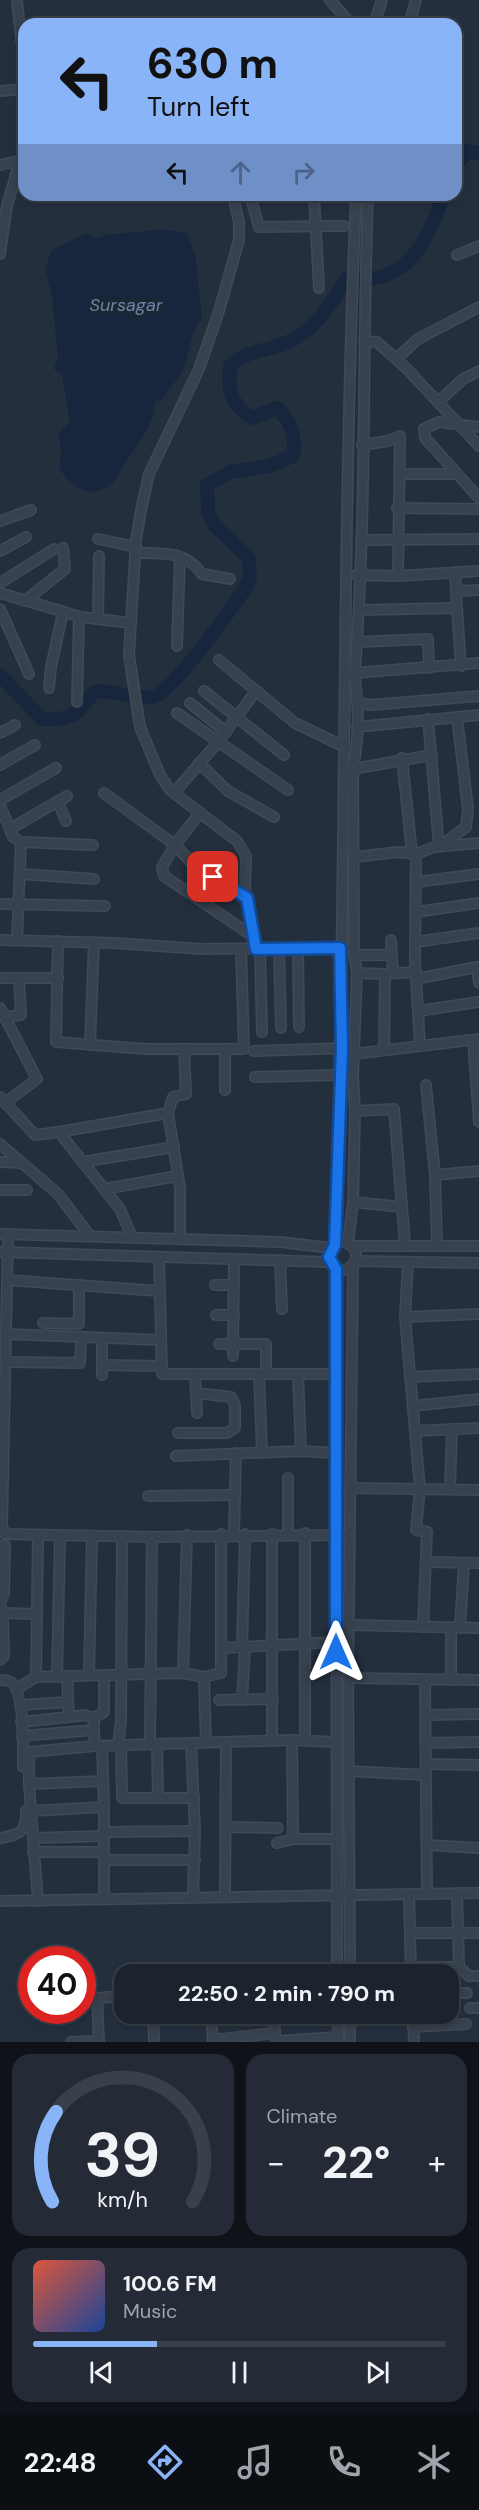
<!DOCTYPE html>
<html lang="en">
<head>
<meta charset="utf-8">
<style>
  :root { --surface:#1b232e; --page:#242b36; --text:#f1f3f6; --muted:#a0a4aa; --line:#39404a; --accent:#8ab4f8 }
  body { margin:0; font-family:"DM Sans",sans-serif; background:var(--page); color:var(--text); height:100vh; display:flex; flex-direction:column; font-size:22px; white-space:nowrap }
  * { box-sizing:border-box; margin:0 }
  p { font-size:20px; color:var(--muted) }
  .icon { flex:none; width:33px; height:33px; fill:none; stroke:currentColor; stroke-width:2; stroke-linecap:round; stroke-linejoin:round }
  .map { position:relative; height:2042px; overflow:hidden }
  .drawer { display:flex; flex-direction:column; gap:12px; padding:12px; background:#0f1319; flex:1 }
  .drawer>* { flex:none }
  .guide { position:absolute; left:18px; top:18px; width:444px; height:183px; border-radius:18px; box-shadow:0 3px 9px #0003,0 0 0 2px var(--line); background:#8ab4f8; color:#111; overflow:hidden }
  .speed { position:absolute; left:18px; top:1946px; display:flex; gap:12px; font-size:30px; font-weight:700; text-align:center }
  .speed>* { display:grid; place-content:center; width:78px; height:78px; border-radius:50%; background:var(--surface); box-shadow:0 3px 9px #0003,0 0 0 2px var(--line); line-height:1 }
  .speed .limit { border:9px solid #d22; background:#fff; color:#111 }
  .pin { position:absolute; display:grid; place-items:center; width:51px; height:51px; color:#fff; margin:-26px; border-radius:12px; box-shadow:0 3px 9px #0006 }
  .me { position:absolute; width:66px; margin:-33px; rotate:0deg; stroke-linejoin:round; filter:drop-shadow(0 0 4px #0008) }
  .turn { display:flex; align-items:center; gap:21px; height:126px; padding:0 30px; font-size:27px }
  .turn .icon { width:78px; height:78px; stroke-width:2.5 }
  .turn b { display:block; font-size:42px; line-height:51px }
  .lanes { display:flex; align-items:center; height:57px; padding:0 30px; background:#0003; justify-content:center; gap:30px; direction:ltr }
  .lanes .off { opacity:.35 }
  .big { font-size:45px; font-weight:700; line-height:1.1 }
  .drawer .card { flex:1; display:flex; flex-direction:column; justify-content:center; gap:9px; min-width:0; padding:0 21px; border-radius:18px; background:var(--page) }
  .drawer .dial { align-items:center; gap:0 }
  .dial svg { height:156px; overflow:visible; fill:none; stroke:var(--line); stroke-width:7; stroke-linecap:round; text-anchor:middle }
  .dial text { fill:var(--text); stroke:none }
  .song { display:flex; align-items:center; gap:18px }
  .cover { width:72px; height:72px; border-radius:9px; background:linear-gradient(135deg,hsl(10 70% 55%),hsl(220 70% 35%)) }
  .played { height:6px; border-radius:3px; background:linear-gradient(90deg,var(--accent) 30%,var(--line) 30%) }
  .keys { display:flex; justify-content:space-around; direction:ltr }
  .heat { display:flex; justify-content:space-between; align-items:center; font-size:33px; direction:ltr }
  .drawer .tiles { flex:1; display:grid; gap:12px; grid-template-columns:1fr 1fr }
  .card:last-child { grid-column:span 2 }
  .trip { position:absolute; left:114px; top:1964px; width:345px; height:60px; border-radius:18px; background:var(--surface); box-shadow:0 3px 9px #0003,0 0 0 2px var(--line); font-weight:700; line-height:60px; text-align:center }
  .tabs { display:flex; height:96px; justify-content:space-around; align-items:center; background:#0b0e12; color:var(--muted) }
  .tabs .icon { width:42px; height:42px }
  .tabs .active { color:var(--accent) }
  .tabs b { font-size:27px; color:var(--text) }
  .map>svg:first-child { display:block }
  .water { fill:#17263c }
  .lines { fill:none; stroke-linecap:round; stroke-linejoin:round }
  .river { stroke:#17263c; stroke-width:14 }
  .minor-casing { stroke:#414a57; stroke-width:12 }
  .minor { stroke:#38414e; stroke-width:9 }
  .route-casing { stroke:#114b97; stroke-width:15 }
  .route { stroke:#1a73e8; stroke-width:10 }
  .labels { text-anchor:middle; stroke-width:6; stroke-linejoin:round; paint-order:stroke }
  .water-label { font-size:18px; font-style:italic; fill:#6d86a8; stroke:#1d2633 }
</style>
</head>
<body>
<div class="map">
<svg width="479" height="2042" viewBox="0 0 479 2042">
  <rect width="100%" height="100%" fill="#242f3e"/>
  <path class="water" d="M 160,229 L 186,233 L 195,254 L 202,317 L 193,334 L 183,371 L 161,401 L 155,401 C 155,421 141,440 130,456 C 124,463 117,481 109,486 C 87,500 70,485 59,468 L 61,456 L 59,433 L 70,422 L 62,374 L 54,369 L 58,357 L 52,294 L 45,269 L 51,251 L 86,233 L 96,238 C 117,231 139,234 160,229 Z"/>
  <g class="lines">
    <g class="river">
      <path d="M 456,165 L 468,151 L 479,153"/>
      <path d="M 0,675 L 42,719 C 70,721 78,715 94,692 C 114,689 133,700 153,697 C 173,693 230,609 245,589 L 250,577 L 249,558 L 213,524 L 208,511 L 207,485 L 230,472 L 269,466 L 293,456 C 296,435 292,423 277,408 L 252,418 C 229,402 228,392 230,366 C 244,351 268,351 286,343 C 315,331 330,304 347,279 C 405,286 428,244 443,195"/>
    </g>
    <g class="minor-casing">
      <g id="minor">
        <path d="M 17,0 L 24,66"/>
        <path d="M 330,0 L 351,24"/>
        <path d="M 374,24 L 382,0"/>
        <path d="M 409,24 L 416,0"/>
        <path d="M 0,91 L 24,89"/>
        <path d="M 0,165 L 24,160"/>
        <path d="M 233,195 L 239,223 L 239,240 L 219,311 L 199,369 L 149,474 L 141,510 L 136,540 L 129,655 L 140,727 L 160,775 L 170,790 L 237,841 L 246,856 L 245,890 L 256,949"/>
        <path d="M 250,195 L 259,227 L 344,226"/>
        <path d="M 314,195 L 319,288"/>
        <path d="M 0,254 L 7,206 L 20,160"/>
        <path d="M 457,255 L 479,246"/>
        <path d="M 364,341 L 377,342 L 406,368 L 479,446"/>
        <path d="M 396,359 L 418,339 L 479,307"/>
        <path d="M 438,402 L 463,379 L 479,371"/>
        <path d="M 479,427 L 439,422 L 424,429 L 425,438 L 479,498"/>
        <path d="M 362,445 L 388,441 L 400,436 L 398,576"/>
        <path d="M 399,474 L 457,474"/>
        <path d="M 397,508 L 479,509"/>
        <path d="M 0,521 L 31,510"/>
        <path d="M 98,539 L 136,547"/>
        <path d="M 361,540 L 479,539"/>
        <path d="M 0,551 L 26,537"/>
        <path d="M 135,553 C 162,553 185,550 202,574 L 230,579"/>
        <path d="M 455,572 L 457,608"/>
        <path d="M 356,575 L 398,576 L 479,571"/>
        <path d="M 0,583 L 54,549"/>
        <path d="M 456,591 L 479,590"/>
        <path d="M 0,593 L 81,617 L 131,623"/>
        <path d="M 25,601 L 65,569 L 63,548"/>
        <path d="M 0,609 L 29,674"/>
        <path d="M 360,610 L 457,608 L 461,666"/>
        <path d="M 98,619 L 99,556"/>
        <path d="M 357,642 L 428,639 L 429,668"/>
        <path d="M 177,646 L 180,557"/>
        <path d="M 219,660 L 295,723 L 347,748"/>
        <path d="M 354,673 L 479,663"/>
        <path d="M 49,688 L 51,667 L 63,612"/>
        <path d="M 204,691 L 284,755"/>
        <path d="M 77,702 L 79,617"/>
        <path d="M 190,703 L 226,732"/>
        <path d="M 358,703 L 371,705 L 479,696"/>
        <path d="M 177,713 L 288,790"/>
        <path d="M 428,719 L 439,847 L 466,827 L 468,809 L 457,717"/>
        <path d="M 357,727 L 479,715"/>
        <path d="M 0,733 L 15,725"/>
        <path d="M 402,758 L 412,853"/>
        <path d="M 199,763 L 228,791 L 274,817"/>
        <path d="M 0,765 L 35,745"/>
        <path d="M 353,769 L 432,755"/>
        <path d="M 104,793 L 175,845 L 162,867 L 164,876 L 254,937"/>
        <path d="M 174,793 L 218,742 L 256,691"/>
        <path d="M 0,800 L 56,768"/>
        <path d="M 58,802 L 66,821"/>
        <path d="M 0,805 L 13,837 L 21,842"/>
        <path d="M 200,813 L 175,845 L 196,867 L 247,898"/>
        <path d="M 10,829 L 67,796"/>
        <path d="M 416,854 L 434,847 L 479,843"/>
        <path d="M 355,857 L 398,852 L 416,854 L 415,960 L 420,1046"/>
        <path d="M 21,874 L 94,879"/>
        <path d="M 416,882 L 479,874"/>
        <path d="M 0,904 L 105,906"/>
        <path d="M 416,912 L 479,903"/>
        <path d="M 0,940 L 114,943 L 202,949 L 346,947"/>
        <path d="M 17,940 L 21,842 L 93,845"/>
        <path d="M 391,940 L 393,973"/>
        <path d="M 58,941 L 56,1042 L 146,1049 L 244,1049 L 241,949"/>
        <path d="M 415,942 L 479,933"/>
        <path d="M 260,949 L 262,1032"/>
        <path d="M 279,949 L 281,1028"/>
        <path d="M 298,949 L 299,1027"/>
        <path d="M 354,955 L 392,955"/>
        <path d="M 357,973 L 385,974"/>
        <path d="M 0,978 L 58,978"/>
        <path d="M 416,979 L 477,967 L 479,983"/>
        <path d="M 0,1008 L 37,1079 L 5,1103"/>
        <path d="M 418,1011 L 479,1002"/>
        <path d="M 5,1017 L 21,1015 L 19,979"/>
        <path d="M 473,1040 L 479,1122"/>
        <path d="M 90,1045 L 94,942"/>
        <path d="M 384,1050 L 385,974 L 416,972"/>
        <path d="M 254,1051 L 347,1048"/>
        <path d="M 354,1054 L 479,1039"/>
        <path d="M 255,1077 L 341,1075"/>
        <path d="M 426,1085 L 435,1175"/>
        <path d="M 225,1090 L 225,1049"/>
        <path d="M 0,1097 L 35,1135 L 59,1132 L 120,1209 L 132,1237"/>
        <path d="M 355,1111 L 394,1109 L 405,1244"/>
        <path d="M 168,1113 L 173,1097 L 186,1094 L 184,1049"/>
        <path d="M 59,1132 L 168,1113 L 180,1188 L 180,1239"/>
        <path d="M 0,1144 L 58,1194 L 90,1236"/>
        <path d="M 0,1162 L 22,1163"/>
        <path d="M 82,1162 L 174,1147"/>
        <path d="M 104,1189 L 178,1176"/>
        <path d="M 0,1190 L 27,1190"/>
        <path d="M 353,1202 L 402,1207"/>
        <path d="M 0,1234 L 280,1242 L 331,1248"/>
        <path d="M 8,1234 L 2,1526 L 5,1534 L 152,1537 L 341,1535"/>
        <circle cx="342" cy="1256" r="14"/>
        <path d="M 348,1244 L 353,1202 L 355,1111 L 353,1075 L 357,973 L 354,955 L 353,769 C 357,747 359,723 357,701 C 357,691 354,680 355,669 C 367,512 362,353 368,195"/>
        <path d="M 335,1245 C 347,895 341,545 356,195"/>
        <path d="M 437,1245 L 435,1175 L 479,1171"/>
        <path d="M 352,1246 L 479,1246"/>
        <path d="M 0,1252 L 330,1262"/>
        <path d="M 159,1257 L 162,1374 L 336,1374"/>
        <path d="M 234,1259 L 233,1344 L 266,1344 L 266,1374"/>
        <path d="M 280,1260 L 282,1309"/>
        <path d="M 355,1261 L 479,1263"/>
        <path d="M 408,1262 L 405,1317 L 420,1489 L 416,1530 L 427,1532 L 423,1627"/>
        <path d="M 336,1269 L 337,1974"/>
        <path d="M 7,1280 L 159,1291"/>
        <path d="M 215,1285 L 234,1285"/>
        <path d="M 216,1315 L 234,1315"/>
        <path d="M 405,1317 L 479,1314"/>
        <path d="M 43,1323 L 79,1324 L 79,1285"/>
        <path d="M 6,1334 L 161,1340"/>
        <path d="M 219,1344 L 233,1344 L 233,1356"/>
        <path d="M 5,1362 L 80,1363 L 81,1344"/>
        <path d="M 102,1365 L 162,1366"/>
        <path d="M 195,1374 L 197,1413"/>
        <path d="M 259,1374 L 262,1452"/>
        <path d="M 298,1374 L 301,1451"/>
        <path d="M 102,1375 L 102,1345"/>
        <path d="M 410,1377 L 479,1374"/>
        <path d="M 413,1406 L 479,1399"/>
        <path d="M 415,1431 L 479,1428"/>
        <path d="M 178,1433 L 227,1433 L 235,1428 L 235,1405 L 231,1397 L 196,1393"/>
        <path d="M 176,1456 L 301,1451 L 336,1453"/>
        <path d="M 288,1478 L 288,1533"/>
        <path d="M 349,1488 L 479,1490"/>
        <path d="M 450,1489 L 452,1429"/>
        <path d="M 148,1496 L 235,1495"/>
        <path d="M 234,1534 L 236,1453"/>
        <path d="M 272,1534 L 272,1741"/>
        <path d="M 0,1547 L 5,1545 L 4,1593 L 0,1604"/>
        <path d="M 426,1562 L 479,1563"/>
        <path d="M 0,1605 L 3,1619 L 4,1656 L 0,1660"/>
        <path d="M 2,1613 L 37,1614"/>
        <path d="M 350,1625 L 479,1628"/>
        <path d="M 451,1628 L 451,1680"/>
        <path d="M 460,1628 L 464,1563"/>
        <path d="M 223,1648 L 336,1642"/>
        <path d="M 242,1648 L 245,1534"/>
        <path d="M 183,1673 L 187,1535"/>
        <path d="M 89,1675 L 92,1536"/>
        <path d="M 67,1676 L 69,1717 L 85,1715 L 94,1718 L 94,1730"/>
        <path d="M 36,1677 L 38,1536"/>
        <path d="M 57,1677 L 60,1536"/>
        <path d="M 204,1677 L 206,1743"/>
        <path d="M 348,1678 L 479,1680"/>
        <path d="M 0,1680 C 3,1680 7,1680 9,1681 C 25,1687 23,1752 23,1767"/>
        <path d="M 425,1680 L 427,1894"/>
        <path d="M 16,1689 L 36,1677 L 183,1673 L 204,1677 L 221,1673 L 221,1534"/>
        <path d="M 219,1700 L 273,1699"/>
        <path d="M 242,1700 L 245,1648"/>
        <path d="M 20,1705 L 68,1702"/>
        <path d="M 426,1715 L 479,1714"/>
        <path d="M 94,1718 L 104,1712 L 104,1675"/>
        <path d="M 21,1722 L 69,1717"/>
        <path d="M 22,1736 L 94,1730 L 95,1746"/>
        <path d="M 292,1740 L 293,1839"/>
        <path d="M 305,1741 L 305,1533"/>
        <path d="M 191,1743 L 195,1831 L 193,1897"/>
        <path d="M 426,1743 L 479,1742"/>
        <path d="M 150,1744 L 152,1537"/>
        <path d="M 157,1744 L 158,1798"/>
        <path d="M 118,1745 L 121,1721 L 122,1536"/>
        <path d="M 121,1745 L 122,1798 L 194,1798"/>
        <path d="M 426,1764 L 479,1765"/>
        <path d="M 348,1771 L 426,1775"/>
        <path d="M 29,1784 L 103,1781"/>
        <path d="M 31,1811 L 104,1807 L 102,1746"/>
        <path d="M 226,1827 L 278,1828"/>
        <path d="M 105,1832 L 195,1831"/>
        <path d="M 0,1838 C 19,1835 27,1832 26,1811"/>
        <path d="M 33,1838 L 105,1836"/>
        <path d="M 277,1843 L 293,1839 L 336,1839"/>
        <path d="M 427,1845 L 479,1848"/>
        <path d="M 33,1852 L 104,1852"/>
        <path d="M 104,1860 L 195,1860"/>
        <path d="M 409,1894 L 411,1974"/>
        <path d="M 225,1897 L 226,1742"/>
        <path d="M 104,1899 L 104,1807"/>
        <path d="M 0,1901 L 479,1893"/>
        <path d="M 38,1901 L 29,1784 L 29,1752 L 95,1746 L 292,1740 L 336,1742"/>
        <path d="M 410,1933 L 479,1933"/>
        <path d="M 411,1967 L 459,1967 L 457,1893"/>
        <path d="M 459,1967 L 469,1976 L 479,1976"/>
        <path d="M 350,1974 L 348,1678 L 353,1266"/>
        <path d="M 448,1993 L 467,1993"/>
        <path d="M 470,2008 L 479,2008"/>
        <path d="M 153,2013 L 154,2042"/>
        <path d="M 211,2013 L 213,2042"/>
        <path d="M 274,2013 L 275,2037"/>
        <path d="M 338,2013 L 338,2042"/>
        <path d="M 413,2013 L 414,2042"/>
        <path d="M 350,2020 L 413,2019"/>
        <path d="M 413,2027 L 466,2024"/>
        <path d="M 213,2040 L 275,2033"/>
        <path d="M 276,2041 L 338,2037"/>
        <path d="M 71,2042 L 99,2041"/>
        <path d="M 99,2042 L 97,1998 L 124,1996"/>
        <path d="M 350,2042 L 350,2013"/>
      </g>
    </g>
    <use href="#minor" class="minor"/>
  </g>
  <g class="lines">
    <g class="route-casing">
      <path id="route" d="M 213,877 L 247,898 L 256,949 L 340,948 L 342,1048 L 335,1245 L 329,1257 L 336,1269 L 336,1652"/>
    </g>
    <use href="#route" class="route"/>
  </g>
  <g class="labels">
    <g class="water-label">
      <text x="126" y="311">Sursagar</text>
    </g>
  </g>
</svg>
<div class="speed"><div class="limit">40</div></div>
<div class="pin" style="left:213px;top:877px;background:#d93025"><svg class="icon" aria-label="arrive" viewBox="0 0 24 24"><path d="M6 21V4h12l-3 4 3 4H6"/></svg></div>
<svg class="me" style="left:336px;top:1652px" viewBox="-20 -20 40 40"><path d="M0-17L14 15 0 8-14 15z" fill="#1a73e8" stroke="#fff" stroke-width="4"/></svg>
<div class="trip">22:50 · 2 min · 790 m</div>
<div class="guide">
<div class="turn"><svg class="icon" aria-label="left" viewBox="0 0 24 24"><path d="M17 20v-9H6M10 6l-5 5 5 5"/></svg><div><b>630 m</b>Turn left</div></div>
<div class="lanes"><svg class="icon" aria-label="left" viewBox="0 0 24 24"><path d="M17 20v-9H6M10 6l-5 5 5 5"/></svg><svg class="icon off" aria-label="ahead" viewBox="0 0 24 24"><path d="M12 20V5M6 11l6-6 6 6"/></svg><svg class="icon off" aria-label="right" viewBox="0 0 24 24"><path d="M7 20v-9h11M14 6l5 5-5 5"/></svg></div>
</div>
</div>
<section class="drawer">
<div class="tiles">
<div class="card dial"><svg viewBox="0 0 100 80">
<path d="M14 69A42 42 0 1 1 86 69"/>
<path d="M14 69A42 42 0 0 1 16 23" stroke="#8ab4f8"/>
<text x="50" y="56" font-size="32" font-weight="700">39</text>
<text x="50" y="72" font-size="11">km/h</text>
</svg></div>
<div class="card"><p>Climate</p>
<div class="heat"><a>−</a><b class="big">22°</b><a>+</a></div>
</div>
<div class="card">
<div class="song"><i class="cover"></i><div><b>100.6 FM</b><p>Music</p></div></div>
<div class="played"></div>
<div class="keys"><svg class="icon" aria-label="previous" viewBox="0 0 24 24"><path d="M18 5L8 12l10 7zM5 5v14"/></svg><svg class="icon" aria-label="pause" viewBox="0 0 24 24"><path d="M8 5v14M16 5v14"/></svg><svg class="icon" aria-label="next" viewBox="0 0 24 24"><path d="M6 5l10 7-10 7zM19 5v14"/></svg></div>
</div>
</div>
</section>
<nav class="tabs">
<b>22:48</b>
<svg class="icon active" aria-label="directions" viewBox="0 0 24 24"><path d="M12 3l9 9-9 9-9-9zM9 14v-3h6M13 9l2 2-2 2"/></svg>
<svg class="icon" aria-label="music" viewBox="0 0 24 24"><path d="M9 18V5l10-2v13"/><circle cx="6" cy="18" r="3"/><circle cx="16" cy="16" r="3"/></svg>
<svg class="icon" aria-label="phone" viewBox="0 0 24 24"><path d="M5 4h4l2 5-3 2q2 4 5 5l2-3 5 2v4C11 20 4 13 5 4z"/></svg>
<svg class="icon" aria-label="climate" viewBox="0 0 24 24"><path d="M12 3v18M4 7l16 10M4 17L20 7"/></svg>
</nav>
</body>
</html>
